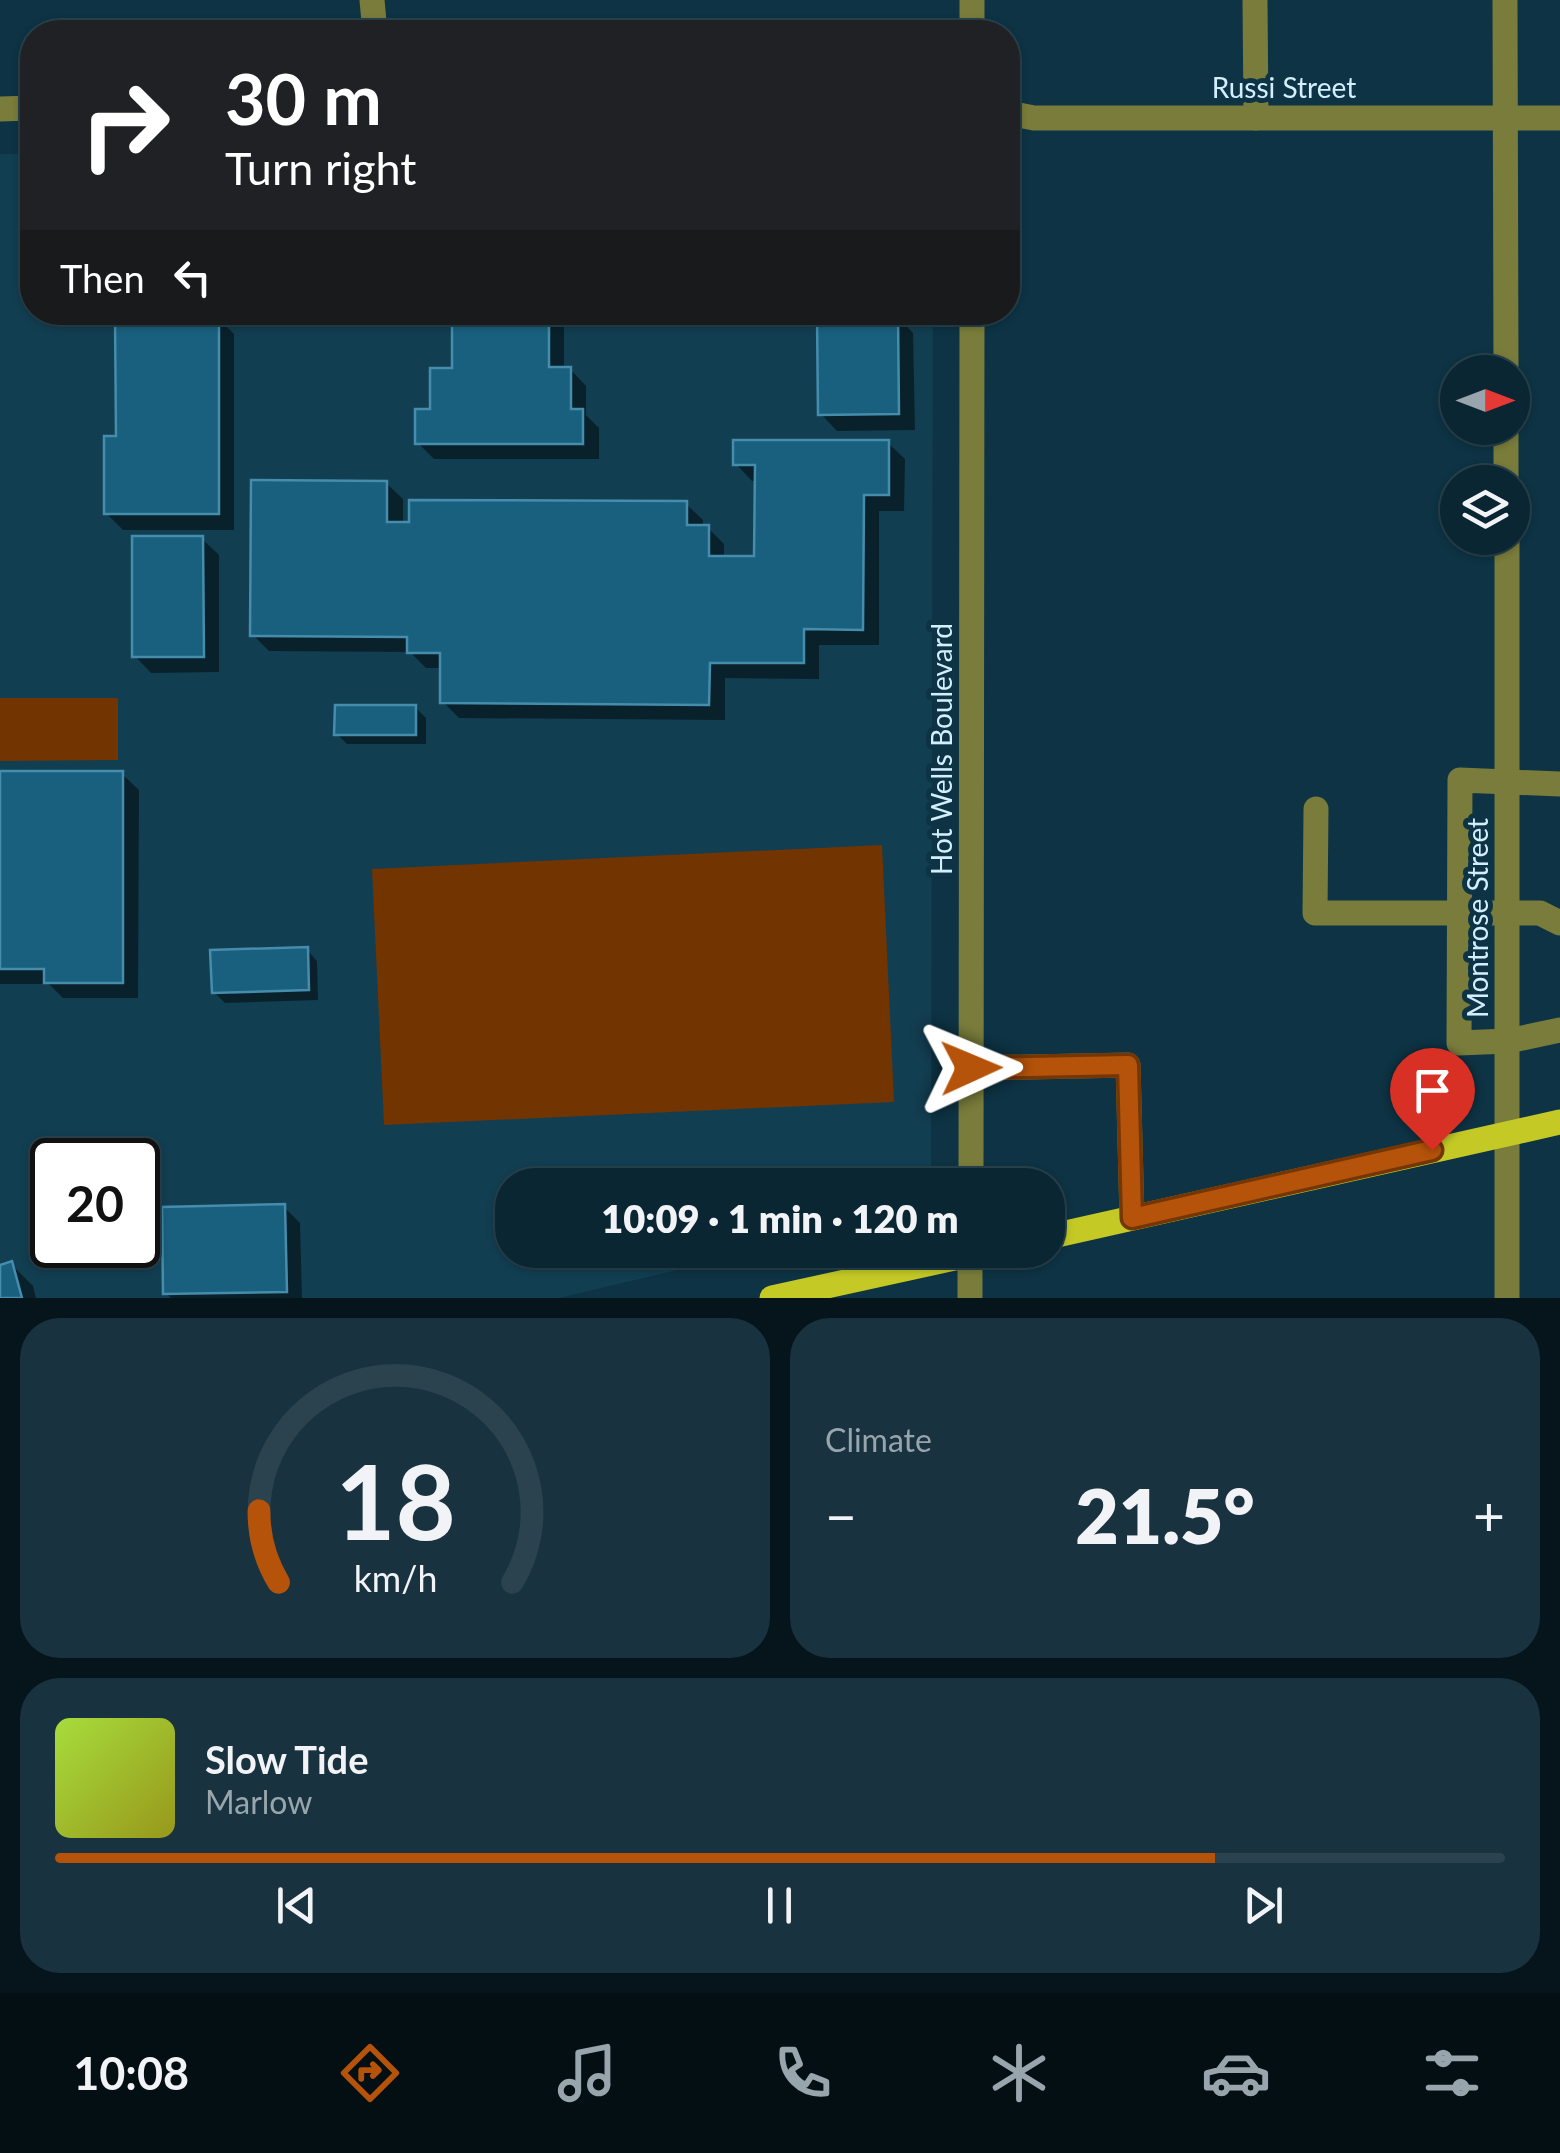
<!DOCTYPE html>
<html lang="en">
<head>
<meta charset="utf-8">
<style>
  :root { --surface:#0a2633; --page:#18323f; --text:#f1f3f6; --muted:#99a5ac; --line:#2a434e; --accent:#b45309 }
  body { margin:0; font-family:Lato,sans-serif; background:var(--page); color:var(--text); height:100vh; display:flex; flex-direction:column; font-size:38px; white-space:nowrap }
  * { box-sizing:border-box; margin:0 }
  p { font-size:32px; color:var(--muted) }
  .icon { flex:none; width:55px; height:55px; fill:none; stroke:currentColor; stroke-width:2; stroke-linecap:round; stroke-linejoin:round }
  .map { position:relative; height:1298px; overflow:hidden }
  .details { display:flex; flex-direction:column; gap:20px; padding:20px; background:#06151c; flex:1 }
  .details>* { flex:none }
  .hud { position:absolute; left:20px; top:20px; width:1000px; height:305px; border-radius:40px; box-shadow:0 2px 8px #0004,0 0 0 2px var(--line); background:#202124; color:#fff; overflow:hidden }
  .needle { width:65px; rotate:90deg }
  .controls { position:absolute; left:1440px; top:355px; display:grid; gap:20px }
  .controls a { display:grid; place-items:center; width:90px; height:90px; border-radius:50%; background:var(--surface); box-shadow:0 2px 8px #0004,0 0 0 2px var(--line); font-size:50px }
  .speed { position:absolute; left:30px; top:1138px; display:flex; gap:20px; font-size:50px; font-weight:700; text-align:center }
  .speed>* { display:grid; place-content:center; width:130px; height:130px; border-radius:50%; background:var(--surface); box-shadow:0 2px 8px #0004,0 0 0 2px var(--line); line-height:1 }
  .speed .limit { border:5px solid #111; border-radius:15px; background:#fff; color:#111 }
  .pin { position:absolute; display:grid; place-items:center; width:85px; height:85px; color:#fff; margin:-102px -42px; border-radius:50% 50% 50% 0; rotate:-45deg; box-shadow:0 0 10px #0007 }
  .pin .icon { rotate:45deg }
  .me { position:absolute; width:110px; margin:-55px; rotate:89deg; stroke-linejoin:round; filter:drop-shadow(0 0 8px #0008) }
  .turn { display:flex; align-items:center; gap:35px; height:210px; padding:0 40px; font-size:45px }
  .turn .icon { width:130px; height:130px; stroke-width:2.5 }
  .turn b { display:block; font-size:70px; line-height:85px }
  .then { display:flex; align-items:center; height:95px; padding:0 40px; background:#0003; gap:20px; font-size:38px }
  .big { font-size:75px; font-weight:800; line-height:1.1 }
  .details .card { flex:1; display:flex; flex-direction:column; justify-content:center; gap:15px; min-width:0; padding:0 35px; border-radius:40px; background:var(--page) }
  .details .dial { align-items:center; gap:0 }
  .dial svg { height:260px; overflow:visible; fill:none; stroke:var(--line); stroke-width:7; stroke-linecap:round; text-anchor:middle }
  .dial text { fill:var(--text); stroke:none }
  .song { display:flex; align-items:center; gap:30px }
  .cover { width:120px; height:120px; border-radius:15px; background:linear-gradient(135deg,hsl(80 70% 55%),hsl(60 70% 35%)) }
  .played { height:10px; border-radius:5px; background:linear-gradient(90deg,var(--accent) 80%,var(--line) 80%) }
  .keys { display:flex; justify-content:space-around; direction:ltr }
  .heat { display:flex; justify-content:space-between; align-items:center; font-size:55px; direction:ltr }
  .details .tiles { flex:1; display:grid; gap:20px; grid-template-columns:1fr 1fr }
  .card:last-child { grid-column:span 2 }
  .trip { position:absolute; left:495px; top:1168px; width:570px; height:100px; border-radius:40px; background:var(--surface); box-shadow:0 2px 8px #0004,0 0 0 2px var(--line); font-weight:800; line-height:100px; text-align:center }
  .dock { display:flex; height:160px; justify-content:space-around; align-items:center; background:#040f14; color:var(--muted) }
  .dock .icon { width:70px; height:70px }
  .dock .active { color:var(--accent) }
  .dock b { font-size:45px; color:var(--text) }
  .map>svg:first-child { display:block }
  .built { fill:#123e51; fill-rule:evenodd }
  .green { fill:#723400 }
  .shadow { fill:#0007 }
  .building { fill:#19607e; stroke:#468cad; stroke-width:2.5 }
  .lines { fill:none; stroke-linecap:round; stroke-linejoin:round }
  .minor { stroke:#797c3a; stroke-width:25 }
  .major { stroke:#c4c926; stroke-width:25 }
  .route-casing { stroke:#753606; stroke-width:25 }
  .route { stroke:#b45309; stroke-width:18 }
  .labels { text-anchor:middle; stroke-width:10; stroke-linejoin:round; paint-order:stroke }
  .street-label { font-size:28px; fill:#d3eefd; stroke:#0d3344 }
</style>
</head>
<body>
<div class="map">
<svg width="1560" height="1298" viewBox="0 0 1560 1298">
  <rect width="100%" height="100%" fill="#0d3344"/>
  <path class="built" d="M 0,154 L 32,154 L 32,312 L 933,313 L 931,1185 L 512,1185 L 512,1250 L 762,1250 L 559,1298 L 0,1298 ZM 52,1160 L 138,1160 L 138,1245 L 52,1245 Z"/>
  <g class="green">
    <path d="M 0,698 L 118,698 L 118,760 L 0,761 Z"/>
    <path d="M 882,845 L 894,1102 L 384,1125 L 372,869 Z"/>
  </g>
  <g class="shadow">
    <path d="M 455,312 L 564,312 L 564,369 L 570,369 L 586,386 L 586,415 L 599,428 L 599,459 L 434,459 L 418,443 L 455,371 Z"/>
    <path d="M 897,316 L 913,333 L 915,430 L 837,431 L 821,414 Z"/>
    <path d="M 218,318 L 234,334 L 234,530 L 123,530 L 106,513 L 118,439 Z"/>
    <path d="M 888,443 L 905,459 L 904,511 L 879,511 L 879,645 L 819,645 L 819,679 L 725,678 L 725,720 L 459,718 L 443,702 L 443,668 L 426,668 L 410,652 L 269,651 L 253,635 L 386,483 L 403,499 L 403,524 L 686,504 L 703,520 L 703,528 L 708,528 L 724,544 L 724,558 L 757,558 L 757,481 L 752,481 L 736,464 Z"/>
    <path d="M 202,539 L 219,555 L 219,672 L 151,673 L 135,656 Z"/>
    <path d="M 415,707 L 426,718 L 426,744 L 347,744 L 337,734 Z"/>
    <path d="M 0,773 L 122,774 L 139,790 L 138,998 L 63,998 L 49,984 L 0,984 Z"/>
    <path d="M 307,950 L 317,961 L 318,1000 L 225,1003 L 214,992 Z"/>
    <path d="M 284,1207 L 300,1223 L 302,1298 L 171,1298 L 166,1293 Z"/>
    <path d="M 11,1264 L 33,1286 L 36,1298 L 0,1298 L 0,1267 Z"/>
  </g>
  <g class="building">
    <path d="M 452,312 L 549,312 L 549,367 L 571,367 L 571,409 L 583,409 L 583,444 L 415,444 L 415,409 L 430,409 L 430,368 L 452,368 Z"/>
    <path d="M 898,314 L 899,414 L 818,415 L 817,315 Z"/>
    <path d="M 115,315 L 219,315 L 219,514 L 104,514 L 104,436 L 116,436 Z"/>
    <path d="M 733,440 L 889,440 L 889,495 L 864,495 L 863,630 L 804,629 L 804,663 L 710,663 L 709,705 L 440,703 L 440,653 L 407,653 L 407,637 L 250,636 L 251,480 L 387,481 L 387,522 L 409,522 L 409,500 L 687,501 L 687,525 L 709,525 L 709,556 L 754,556 L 755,465 L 733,465 Z"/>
    <path d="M 132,536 L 203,536 L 204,657 L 132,657 Z"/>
    <path d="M 335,705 L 416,705 L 416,735 L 334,735 Z"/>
    <path d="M 0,771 L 123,771 L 123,983 L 44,983 L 44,969 L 0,969 Z"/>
    <path d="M 308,947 L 309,990 L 212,993 L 210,950 Z"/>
    <path d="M 285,1204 L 287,1292 L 163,1294 L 162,1207 Z"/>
    <path d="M 12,1261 L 22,1298 L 0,1298 L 0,1265 Z"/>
  </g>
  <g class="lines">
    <g class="minor">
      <path d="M 372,0 L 375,32"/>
      <path d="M 972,0 L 972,32"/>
      <path d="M 1255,0 L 1256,118"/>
      <path d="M 1505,0 L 1506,372"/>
      <path d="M 0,109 L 32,108"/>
      <path d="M 1008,113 L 1034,118 L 1560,118"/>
      <path d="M 1506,428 L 1506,482"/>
      <path d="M 1507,538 L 1507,1298"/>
      <path d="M 1560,784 L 1460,780 L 1459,1043 L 1508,1041 L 1560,1030"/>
      <path d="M 1316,809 L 1315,913 L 1540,913 L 1560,923"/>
      <path d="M 971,1068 L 1128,1065 L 1132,1218"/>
      <path d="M 971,1185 L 972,312"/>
      <path d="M 970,1250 L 970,1298"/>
    </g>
    <g class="major">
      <path d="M 1048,1237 L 1560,1122"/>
      <path d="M 772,1298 L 991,1250"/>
    </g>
  </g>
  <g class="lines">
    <g class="route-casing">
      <path id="route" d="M 971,1068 L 1128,1065 L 1132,1218 L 1432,1150"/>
    </g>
    <use href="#route" class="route"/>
  </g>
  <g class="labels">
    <g class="street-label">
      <text x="1284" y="98">Russi Street</text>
      <text transform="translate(942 749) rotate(-90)" y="10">Hot Wells Boulevard</text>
      <text transform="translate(1478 918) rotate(-90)" y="10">Montrose Street</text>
    </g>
  </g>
</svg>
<div class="controls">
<a><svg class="needle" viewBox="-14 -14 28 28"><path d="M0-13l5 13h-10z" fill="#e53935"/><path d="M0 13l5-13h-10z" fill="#99a5ac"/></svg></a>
<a><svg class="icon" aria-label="layers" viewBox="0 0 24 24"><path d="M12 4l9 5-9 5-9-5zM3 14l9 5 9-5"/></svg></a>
</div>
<div class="speed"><div class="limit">20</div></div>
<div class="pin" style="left:1432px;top:1150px;background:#d93025"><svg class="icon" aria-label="arrive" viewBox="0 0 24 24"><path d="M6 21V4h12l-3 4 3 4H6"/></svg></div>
<svg class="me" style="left:971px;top:1068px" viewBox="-20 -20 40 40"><path d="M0-17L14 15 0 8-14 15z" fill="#b45309" stroke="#fff" stroke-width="4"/></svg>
<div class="trip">10:09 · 1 min · 120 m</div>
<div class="hud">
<div class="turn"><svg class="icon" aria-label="right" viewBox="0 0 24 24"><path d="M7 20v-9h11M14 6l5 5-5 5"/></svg><div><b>30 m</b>Turn right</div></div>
<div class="then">Then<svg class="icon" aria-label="left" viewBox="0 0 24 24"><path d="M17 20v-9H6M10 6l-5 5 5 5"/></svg></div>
</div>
</div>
<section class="details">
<div class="tiles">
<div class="card dial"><svg viewBox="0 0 100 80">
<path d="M14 69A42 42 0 1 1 86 69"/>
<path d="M14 69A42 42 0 0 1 8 47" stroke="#b45309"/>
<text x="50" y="56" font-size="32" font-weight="700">18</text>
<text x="50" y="72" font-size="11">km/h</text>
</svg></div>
<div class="card"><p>Climate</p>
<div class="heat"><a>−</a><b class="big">21.5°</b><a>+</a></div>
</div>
<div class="card">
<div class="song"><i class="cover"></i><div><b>Slow Tide</b><p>Marlow</p></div></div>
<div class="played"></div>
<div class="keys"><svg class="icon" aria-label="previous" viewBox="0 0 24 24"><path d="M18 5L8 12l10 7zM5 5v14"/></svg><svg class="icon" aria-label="pause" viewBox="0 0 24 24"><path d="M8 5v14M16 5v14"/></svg><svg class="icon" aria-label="next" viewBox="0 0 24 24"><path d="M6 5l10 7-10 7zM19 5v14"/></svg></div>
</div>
</div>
</section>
<nav class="dock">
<b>10:08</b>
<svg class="icon active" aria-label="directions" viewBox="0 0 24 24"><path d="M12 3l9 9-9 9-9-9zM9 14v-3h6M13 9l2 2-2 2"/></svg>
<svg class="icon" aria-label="music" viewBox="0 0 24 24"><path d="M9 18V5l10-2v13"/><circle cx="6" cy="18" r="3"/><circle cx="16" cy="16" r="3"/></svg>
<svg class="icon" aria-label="phone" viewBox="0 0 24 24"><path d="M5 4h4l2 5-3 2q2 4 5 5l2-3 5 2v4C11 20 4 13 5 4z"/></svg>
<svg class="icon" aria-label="climate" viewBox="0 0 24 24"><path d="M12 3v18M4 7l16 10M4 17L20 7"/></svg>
<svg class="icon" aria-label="car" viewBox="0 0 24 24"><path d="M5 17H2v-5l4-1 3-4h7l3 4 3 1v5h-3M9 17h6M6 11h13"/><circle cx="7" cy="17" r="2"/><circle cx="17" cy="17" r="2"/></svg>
<svg class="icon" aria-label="filters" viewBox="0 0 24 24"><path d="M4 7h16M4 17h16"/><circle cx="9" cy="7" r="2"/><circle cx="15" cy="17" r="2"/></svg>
</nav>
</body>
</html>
